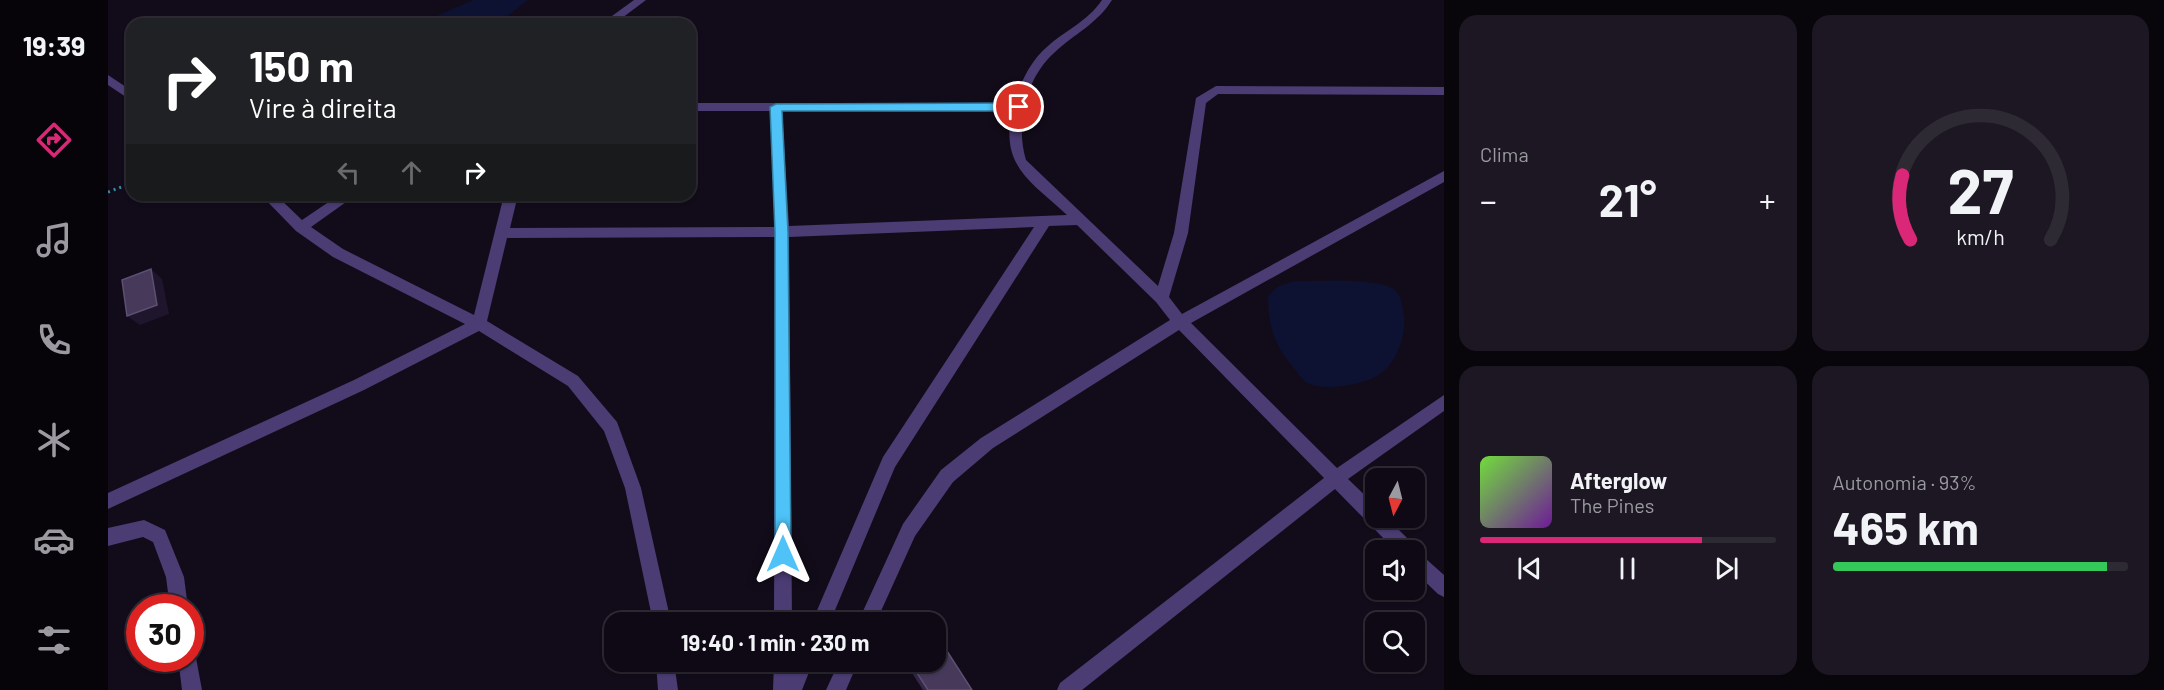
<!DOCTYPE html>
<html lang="pt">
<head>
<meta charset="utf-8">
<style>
  :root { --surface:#0e0914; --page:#1c1722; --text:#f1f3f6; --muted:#9b9aa0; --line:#2e2a34; --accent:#db2777 }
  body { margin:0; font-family:Barlow,sans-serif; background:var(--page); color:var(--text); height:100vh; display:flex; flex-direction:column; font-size:22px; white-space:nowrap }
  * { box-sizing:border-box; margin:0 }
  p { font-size:20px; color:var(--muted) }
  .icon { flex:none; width:33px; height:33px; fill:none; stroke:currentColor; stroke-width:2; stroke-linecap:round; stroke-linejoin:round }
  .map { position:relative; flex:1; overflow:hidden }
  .sheet { display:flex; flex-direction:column; gap:15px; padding:15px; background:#08050b; width:720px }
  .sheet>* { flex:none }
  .top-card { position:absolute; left:18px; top:18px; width:570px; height:183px; border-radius:18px; box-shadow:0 2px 4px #0004,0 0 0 2px var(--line); background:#202124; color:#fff; overflow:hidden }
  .needle { width:39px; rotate:187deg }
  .controls { position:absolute; left:1257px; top:468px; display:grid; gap:12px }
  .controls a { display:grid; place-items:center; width:60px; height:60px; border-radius:12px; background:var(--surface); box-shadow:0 2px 4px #0004,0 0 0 2px var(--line); font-size:30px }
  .speed { position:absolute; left:18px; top:594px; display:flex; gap:12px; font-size:30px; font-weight:700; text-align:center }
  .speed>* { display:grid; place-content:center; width:78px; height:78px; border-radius:50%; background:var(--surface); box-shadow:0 2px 4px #0004,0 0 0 2px var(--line); line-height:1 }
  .speed .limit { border:9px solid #d22; background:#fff; color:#111 }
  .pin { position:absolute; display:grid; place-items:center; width:51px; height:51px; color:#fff; margin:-26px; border:3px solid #fff; border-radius:50%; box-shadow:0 2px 6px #0007 }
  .me { position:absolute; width:66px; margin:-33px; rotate:0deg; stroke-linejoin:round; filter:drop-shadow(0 0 4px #0008) }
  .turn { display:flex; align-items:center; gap:21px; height:126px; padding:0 24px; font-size:27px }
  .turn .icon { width:78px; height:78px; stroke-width:2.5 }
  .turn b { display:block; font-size:42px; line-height:51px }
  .lanes { display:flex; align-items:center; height:57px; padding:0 24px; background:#0003; justify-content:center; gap:30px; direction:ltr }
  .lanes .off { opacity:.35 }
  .big { font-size:45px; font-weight:700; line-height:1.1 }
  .sheet .widget { flex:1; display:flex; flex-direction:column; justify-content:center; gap:9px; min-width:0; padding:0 21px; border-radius:18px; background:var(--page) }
  .sheet .dial { align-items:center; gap:0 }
  .dial svg { height:156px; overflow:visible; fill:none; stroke:var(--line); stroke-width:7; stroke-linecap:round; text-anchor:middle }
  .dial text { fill:var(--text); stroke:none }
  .song { display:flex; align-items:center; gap:18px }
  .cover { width:72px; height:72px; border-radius:9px; background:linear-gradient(135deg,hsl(100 70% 55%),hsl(280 70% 35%)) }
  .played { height:6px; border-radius:3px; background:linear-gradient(90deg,var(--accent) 75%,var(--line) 75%) }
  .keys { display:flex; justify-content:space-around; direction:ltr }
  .heat { display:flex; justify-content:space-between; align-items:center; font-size:33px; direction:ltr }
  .charge { height:9px; border-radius:4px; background:linear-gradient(90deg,#34c759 93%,var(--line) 0) }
  .sheet .tiles { flex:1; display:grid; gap:15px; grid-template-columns:repeat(2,1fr) }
  .trip { position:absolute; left:496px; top:612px; width:342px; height:60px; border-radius:18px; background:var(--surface); box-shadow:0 2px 4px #0004,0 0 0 2px var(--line); font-weight:700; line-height:60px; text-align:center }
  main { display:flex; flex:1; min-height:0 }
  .tabs { display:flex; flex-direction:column; width:108px; justify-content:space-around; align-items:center; background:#060408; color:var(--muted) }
  .tabs .icon { width:42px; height:42px }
  .tabs .active { color:var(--accent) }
  .tabs b { font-size:27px; color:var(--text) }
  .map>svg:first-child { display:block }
  .water { fill:#0d1233 }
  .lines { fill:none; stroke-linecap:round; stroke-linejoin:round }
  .path { stroke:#398fa0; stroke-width:3; stroke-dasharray:2 4; stroke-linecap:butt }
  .street { fill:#4b3c74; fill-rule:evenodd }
  .wall { fill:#342746 }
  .shaded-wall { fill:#1f152d }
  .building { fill:#46395a; stroke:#5d5073; stroke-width:1.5 }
  .route { fill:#4fc3f7; stroke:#337fa1; stroke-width:1.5 }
</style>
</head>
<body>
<main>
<nav class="tabs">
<b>19:39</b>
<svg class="icon active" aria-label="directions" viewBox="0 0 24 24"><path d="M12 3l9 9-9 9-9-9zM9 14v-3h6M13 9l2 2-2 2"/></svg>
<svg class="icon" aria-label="music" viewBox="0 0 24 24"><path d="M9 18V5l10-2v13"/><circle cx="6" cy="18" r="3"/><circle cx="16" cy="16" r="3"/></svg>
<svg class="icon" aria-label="phone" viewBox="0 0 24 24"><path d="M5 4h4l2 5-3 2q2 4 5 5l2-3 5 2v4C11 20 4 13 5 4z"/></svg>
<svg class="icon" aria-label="climate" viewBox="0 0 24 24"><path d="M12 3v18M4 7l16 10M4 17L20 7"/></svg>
<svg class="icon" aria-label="car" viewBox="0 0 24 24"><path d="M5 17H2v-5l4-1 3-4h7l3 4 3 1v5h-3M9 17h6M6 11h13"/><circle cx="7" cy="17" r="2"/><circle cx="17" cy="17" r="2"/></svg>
<svg class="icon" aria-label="filters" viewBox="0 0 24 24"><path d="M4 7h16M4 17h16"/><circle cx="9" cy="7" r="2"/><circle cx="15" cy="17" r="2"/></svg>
</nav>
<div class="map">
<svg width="1336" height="690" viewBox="0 0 1336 690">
  <rect width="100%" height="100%" fill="#120c1a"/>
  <g class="water">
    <path d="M 366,0 L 420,0 L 389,24 L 310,24 Z"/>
    <path d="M 1183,282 C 1206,281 1265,278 1284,288 C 1294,294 1294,306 1296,316 C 1298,334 1290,358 1276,371 C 1262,384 1215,393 1198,382 C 1193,379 1190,373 1186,368 C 1166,344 1161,329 1160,297 L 1169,287 Z"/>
  </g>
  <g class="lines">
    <path class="path" d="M 0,192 L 24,183"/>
    <g class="street">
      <path d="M 526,0 L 538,0 L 506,24 L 493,24 Z"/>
      <path d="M 994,0 L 1004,0 C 989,24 966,34 946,53 C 918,78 907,124 918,160 L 1050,286 L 1066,233 L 1088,98 L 1108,86 L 1336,87 L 1336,95 L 1110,94 L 1098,103 L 1080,233 L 1061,297 L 1074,314 L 1336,171 L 1336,182 L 1083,323 L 1229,468 L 1336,395 L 1336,411 L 1240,479 L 1268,506 L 1268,518 L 1279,518 L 1305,544 L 1308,550 L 1336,575 L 1336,597 L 1330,594 L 1306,571 L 1306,550 L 1287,550 L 1227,489 L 974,690 L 949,690 L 952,683 L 1216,478 L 1071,330 L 885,448 L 845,482 L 807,536 L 768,622 L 750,622 L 795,524 L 833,470 L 873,438 L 1062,320 L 1048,302 L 969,225 L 941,226 L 787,467 L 722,622 L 704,622 L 775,457 L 926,227 L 681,237 L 684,622 L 666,622 L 667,237 L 399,238 L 379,321 L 470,376 L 509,422 L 533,488 L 563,622 L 545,622 L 517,488 L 496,431 L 460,386 L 371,331 L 256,390 L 0,509 L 0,493 L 246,380 L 357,324 L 225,257 L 188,231 L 153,195 L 168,195 L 194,220 L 231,195 L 248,195 L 203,227 L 235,249 L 366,315 L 396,195 L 410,195 L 402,228 L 667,227 L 662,111 L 582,111 L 582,103 L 906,103 C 913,82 922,61 940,46 C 958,30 980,21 994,0 ZM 674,111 L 904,111 C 892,167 923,181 959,215 L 681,226 Z"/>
      <path d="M 0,75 L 24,91 L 24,101 L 0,85 Z"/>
      <path d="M 36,520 L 57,530 L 76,577 L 80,608 L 62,608 L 58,577 L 45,542 L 35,537 L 0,546 L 0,528 Z"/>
      <path d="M 82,650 L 88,658 L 94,690 L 74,690 L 70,658 L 82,658 Z"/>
      <path d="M 548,662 L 566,662 L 570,690 L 550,690 Z"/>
      <path d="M 666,662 L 684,662 L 684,667 L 687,662 L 705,662 L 694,690 L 665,690 Z"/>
      <path d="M 731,662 L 750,662 L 738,690 L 718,690 Z"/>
    </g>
  </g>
  <path class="wall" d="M 797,662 L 828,662 L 864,690 L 815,690 Z"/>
  <path class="shaded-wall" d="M 43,269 L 54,279 L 61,314 L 32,325 L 19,316 Z"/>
  <g class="building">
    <path d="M 43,269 L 49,305 L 19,316 L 14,280 Z"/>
    <path d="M 828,634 L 864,690 L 820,690 L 802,662 L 828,662 Z"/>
  </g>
  <path class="route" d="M 911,103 L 916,107 L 911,111 L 674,111 L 680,232 L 683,554 L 680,559 L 675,561 L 669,559 L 667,554 L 667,232 L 662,107 L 668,104 Z"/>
</svg>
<div class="controls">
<a><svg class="needle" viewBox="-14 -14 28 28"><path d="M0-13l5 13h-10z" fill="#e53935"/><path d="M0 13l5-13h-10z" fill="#9b9aa0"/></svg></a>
<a><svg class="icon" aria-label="sound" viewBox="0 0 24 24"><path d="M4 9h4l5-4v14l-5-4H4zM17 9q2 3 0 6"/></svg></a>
<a><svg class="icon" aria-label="search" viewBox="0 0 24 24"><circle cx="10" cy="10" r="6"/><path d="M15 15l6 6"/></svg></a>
</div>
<div class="speed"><div class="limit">30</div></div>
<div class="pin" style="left:911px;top:107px;background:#d93025"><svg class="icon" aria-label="arrive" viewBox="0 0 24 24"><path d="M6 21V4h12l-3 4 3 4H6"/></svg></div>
<svg class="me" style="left:675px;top:554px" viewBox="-20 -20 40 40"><path d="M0-17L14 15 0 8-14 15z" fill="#4fc3f7" stroke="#fff" stroke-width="4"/></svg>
<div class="trip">19:40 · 1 min · 230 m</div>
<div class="top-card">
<div class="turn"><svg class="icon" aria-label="right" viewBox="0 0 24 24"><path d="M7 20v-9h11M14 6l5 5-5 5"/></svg><div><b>150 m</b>Vire à direita</div></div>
<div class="lanes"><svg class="icon off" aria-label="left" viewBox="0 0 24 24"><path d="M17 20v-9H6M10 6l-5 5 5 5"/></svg><svg class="icon off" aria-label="ahead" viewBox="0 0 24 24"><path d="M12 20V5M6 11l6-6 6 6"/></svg><svg class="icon" aria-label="right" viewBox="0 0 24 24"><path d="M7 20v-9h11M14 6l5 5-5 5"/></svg></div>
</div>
</div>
<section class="sheet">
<div class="tiles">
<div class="widget"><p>Clima</p>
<div class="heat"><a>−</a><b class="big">21°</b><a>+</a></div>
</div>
<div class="widget dial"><svg viewBox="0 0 100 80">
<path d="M14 69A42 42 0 1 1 86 69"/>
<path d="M14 69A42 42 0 0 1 10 36" stroke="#db2777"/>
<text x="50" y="56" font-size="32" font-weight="700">27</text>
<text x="50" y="72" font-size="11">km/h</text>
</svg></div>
<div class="widget">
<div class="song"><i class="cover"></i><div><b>Afterglow</b><p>The Pines</p></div></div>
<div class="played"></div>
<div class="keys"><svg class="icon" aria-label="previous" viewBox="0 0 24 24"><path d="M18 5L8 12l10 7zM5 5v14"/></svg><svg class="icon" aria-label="pause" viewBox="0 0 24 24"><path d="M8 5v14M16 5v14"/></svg><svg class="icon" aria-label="next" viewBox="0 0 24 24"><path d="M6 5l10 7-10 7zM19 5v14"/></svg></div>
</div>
<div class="widget"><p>Autonomia · 93%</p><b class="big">465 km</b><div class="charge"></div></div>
</div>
</section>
</main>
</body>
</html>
